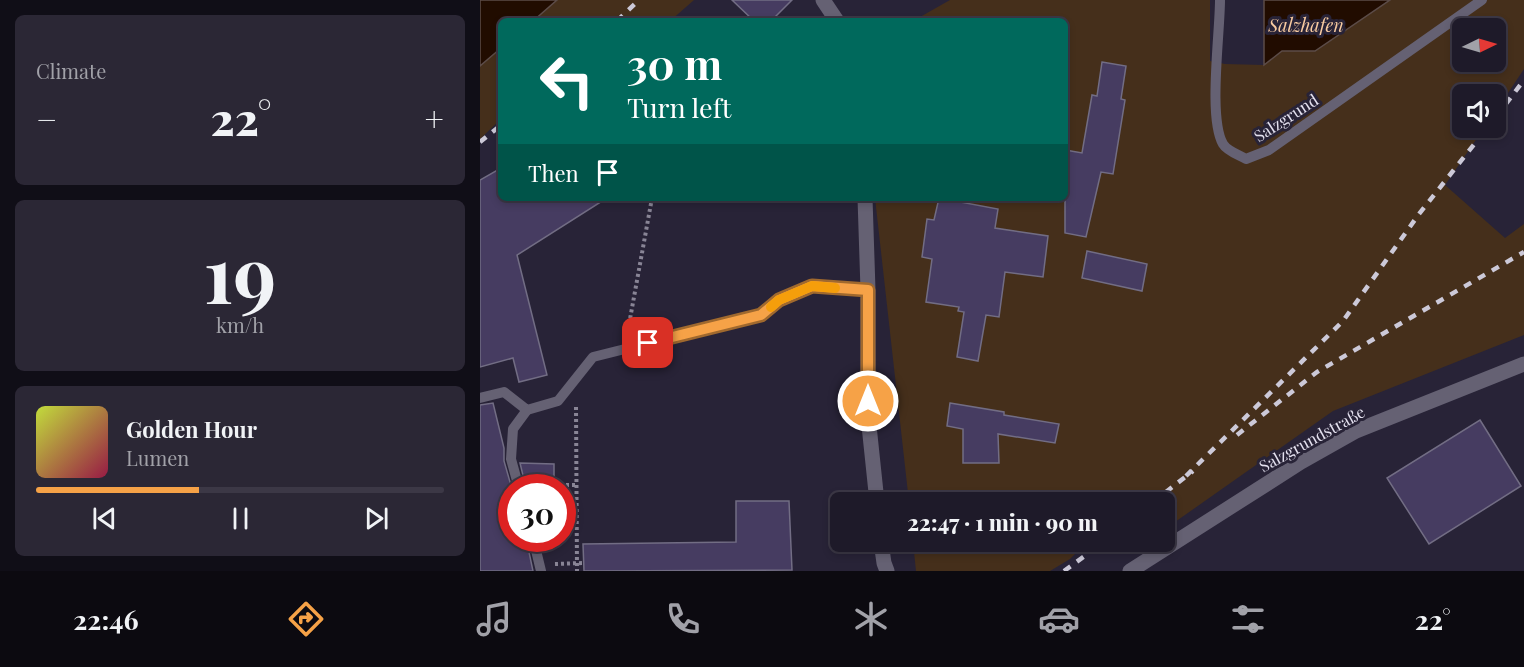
<!DOCTYPE html>
<html lang="en">
<head>
<meta charset="utf-8">
<style>
  :root { --surface:#1e1a29; --page:#2b2735; --text:#f1f3f6; --muted:#a1a1a8; --line:#3c3846; --accent:#f6a247 }
  body { margin:0; font-family:"Playfair Display",serif; background:var(--page); color:var(--text); height:100vh; display:flex; flex-direction:column; font-size:22px; white-space:nowrap }
  * { box-sizing:border-box; margin:0 }
  p { font-size:20px; color:var(--muted) }
  .icon { flex:none; width:33px; height:33px; fill:none; stroke:currentColor; stroke-width:2; stroke-linecap:round; stroke-linejoin:round }
  .map { position:relative; flex:1; overflow:hidden }
  .sheet { display:flex; flex-direction:column; gap:15px; padding:15px; background:#100e17; width:480px }
  .sheet>* { flex:none }
  .guide { position:absolute; left:18px; top:18px; width:570px; height:183px; border-radius:9px; box-shadow:0 3px 9px #0003,0 0 0 2px var(--line); background:#00695c; color:#fff; overflow:hidden }
  .needle { width:39px; rotate:85deg }
  .tools { position:absolute; left:972px; top:18px; display:grid; gap:12px }
  .tools a { display:grid; place-items:center; width:54px; height:54px; border-radius:9px; background:var(--surface); box-shadow:0 3px 9px #0003,0 0 0 2px var(--line); font-size:30px }
  .speed { position:absolute; left:18px; top:474px; display:flex; gap:12px; font-size:30px; font-weight:700; text-align:center }
  .speed>* { display:grid; place-content:center; width:78px; height:78px; border-radius:50%; background:var(--surface); box-shadow:0 3px 9px #0003,0 0 0 2px var(--line); line-height:1 }
  .speed .limit { border:9px solid #d22; background:#fff; color:#111 }
  .pin { position:absolute; display:grid; place-items:center; width:51px; height:51px; color:#fff; margin:-26px; border-radius:12px; box-shadow:0 3px 9px #0006 }
  .me { position:absolute; width:66px; margin:-33px; rotate:0deg; stroke-linejoin:round; filter:drop-shadow(0 0 4px #0008) }
  .turn { display:flex; align-items:center; gap:21px; height:126px; padding:0 30px; font-size:27px }
  .turn .icon { width:78px; height:78px; stroke-width:2.5 }
  .turn b { display:block; font-size:42px; line-height:51px }
  .then { display:flex; align-items:center; height:57px; padding:0 30px; background:#0003; gap:12px; font-size:22px }
  .big { font-size:45px; font-weight:800; line-height:1.1 }
  .sheet .widget { flex:1; display:flex; flex-direction:column; justify-content:center; gap:9px; min-width:0; padding:0 21px; border-radius:9px; background:var(--page) }
  .sheet .dial { align-items:center; gap:0 }
  .dial b { font-size:78px; line-height:1 }
  .song { display:flex; align-items:center; gap:18px }
  .cover { width:72px; height:72px; border-radius:9px; background:linear-gradient(135deg,hsl(70 70% 55%),hsl(340 70% 35%)) }
  .played { height:6px; border-radius:3px; background:linear-gradient(90deg,var(--accent) 40%,var(--line) 40%) }
  .keys { display:flex; justify-content:space-around; direction:ltr }
  .heat { display:flex; justify-content:space-between; align-items:center; font-size:33px; direction:ltr }
  .trip { position:absolute; left:350px; top:492px; width:345px; height:60px; border-radius:9px; background:var(--surface); box-shadow:0 3px 9px #0003,0 0 0 2px var(--line); font-weight:800; line-height:60px; text-align:center }
  .menu { display:flex; height:96px; justify-content:space-around; align-items:center; background:#0c0a10; color:var(--muted) }
  .menu .icon { width:42px; height:42px }
  .menu .active { color:var(--accent) }
  .menu b { font-size:27px; color:var(--text) }
  main { display:flex; flex:1; min-height:0 }
  .map>svg:first-child { display:block }
  .green { fill:#452f1b; fill-rule:evenodd }
  .water { fill:#210c00; stroke:#5c4c48; stroke-width:1.5 }
  .building { fill:#463c61; stroke:#726d84; stroke-width:1.5 }
  .lines { fill:none; stroke-linecap:round; stroke-linejoin:round }
  .path { stroke:#898596; stroke-width:4; stroke-dasharray:3 3; stroke-linecap:butt }
  .lane { stroke:#656173; stroke-width:10 }
  .street { stroke:#656173; stroke-width:15 }
  .rail { stroke:#ccc9d8; stroke-width:4.5; stroke-dasharray:8 8; stroke-linecap:butt }
  .route-casing { stroke:#a0692e; stroke-width:15 }
  .route { stroke:#f6a247; stroke-width:10 }
  .slow { stroke:#f59e0b; stroke-width:10 }
  .labels { text-anchor:middle; stroke-width:6; stroke-linejoin:round; paint-order:stroke }
  .street-label { font-size:16px; fill:#e4e1ef; stroke:#282337 }
  .water-label { font-size:18px; font-style:italic; fill:#f8cba1; stroke:#282337 }
</style>
</head>
<body>
<main>
<section class="sheet">
<div class="widget"><p>Climate</p>
<div class="heat"><a>−</a><b class="big">22°</b><a>+</a></div>
</div>
<div class="widget dial"><b>19</b><p>km/h</p></div>
<div class="widget">
<div class="song"><i class="cover"></i><div><b>Golden Hour</b><p>Lumen</p></div></div>
<div class="played"></div>
<div class="keys"><svg class="icon" aria-label="previous" viewBox="0 0 24 24"><path d="M18 5L8 12l10 7zM5 5v14"/></svg><svg class="icon" aria-label="pause" viewBox="0 0 24 24"><path d="M8 5v14M16 5v14"/></svg><svg class="icon" aria-label="next" viewBox="0 0 24 24"><path d="M6 5l10 7-10 7zM19 5v14"/></svg></div>
</div>
</section>
<div class="map">
<svg width="1044" height="571" viewBox="0 0 1044 571">
  <rect width="100%" height="100%" fill="#282337"/>
  <g class="green">
    <path d="M 77,0 L 214,0 L 190,21 L 53,21 Z"/>
    <path d="M 470,0 L 730,0 L 730,61 L 745,64 L 784,65 L 802,50 L 835,51 L 910,0 L 1044,0 L 1044,69 L 1016,111 L 1016,94 L 982,94 L 982,128 L 1004,128 L 965,185 L 1025,238 L 1044,224 L 1044,335 L 853,411 L 695,522 L 684,523 L 684,502 L 429,502 L 395,198 L 585,198 L 585,21 L 433,21 ZM 982,28 L 1016,28 L 1016,62 L 982,62 Z"/>
    <path d="M 21,48 L 21,119 L 0,139 L 0,66 Z"/>
    <path d="M 433,542 L 607,542 L 590,559 L 570,571 L 436,571 Z"/>
  </g>
  <g class="water">
    <path d="M 0,0 L 77,0 L 53,21 L 21,21 L 21,48 L 0,66 Z"/>
    <path d="M 784,0 L 910,0 L 835,51 L 802,51 L 784,65 Z"/>
  </g>
  <g class="building">
    <path d="M 252,0 L 312,0 L 291,21 L 274,21 Z"/>
    <path d="M 622,62 L 646,66 L 641,99 L 645,100 L 633,174 L 621,172 L 606,237 L 585,233 L 585,150 L 602,153 L 612,95 L 617,96 Z"/>
    <path d="M 21,168 L 21,198 L 127,198 L 37,255 L 67,375 L 39,382 L 33,358 L 0,367 L 0,180 Z"/>
    <path d="M 459,198 L 518,209 L 515,228 L 568,236 L 563,277 L 525,272 L 519,317 L 506,315 L 498,361 L 477,357 L 484,312 L 478,311 L 479,307 L 446,302 L 452,259 L 442,257 L 447,219 L 454,220 Z"/>
    <path d="M 607,251 L 667,264 L 662,291 L 602,278 Z"/>
    <path d="M 13,403 L 24,448 L 24,461 L 32,489 L 32,538 L 46,538 L 53,571 L 0,571 L 0,405 Z"/>
    <path d="M 470,403 L 524,412 L 524,415 L 579,424 L 575,443 L 518,434 L 519,463 L 483,463 L 483,429 L 467,426 Z"/>
    <path d="M 1000,420 L 1041,486 L 949,544 L 907,478 Z"/>
    <path d="M 40,463 L 74,464 L 74,488 L 46,488 Z"/>
    <path d="M 256,501 L 309,501 L 312,570 L 104,571 L 103,544 L 256,542 Z"/>
  </g>
  <g class="lines">
    <g class="path">
      <path d="M 148,330 L 172,198"/>
      <path d="M 96,407 L 97,571"/>
      <path d="M 74,485 L 96,485"/>
      <path d="M 75,564 L 103,563"/>
    </g>
    <g class="lane">
      <path d="M 740,0 C 740,34 728,118 743,144 C 747,151 759,155 766,159 L 789,150 L 1002,0"/>
      <path d="M 0,398 L 24,392 L 47,410 L 78,401 L 113,357 L 281,315 L 299,300 L 332,286 L 388,290"/>
      <path d="M 39,488 L 31,459 L 33,429 L 47,410"/>
      <path d="M 53,538 L 61,571"/>
    </g>
    <g class="street">
      <path d="M 343,0 L 357,21"/>
      <path d="M 385,198 L 388,290 L 388,416 L 397,502"/>
      <path d="M 401,542 L 404,563 L 407,571"/>
      <path d="M 650,571 L 821,462 L 876,431 L 1044,364"/>
    </g>
    <g class="rail">
      <path d="M 137,21 L 159,0"/>
      <path d="M 1016,117 L 1044,80"/>
      <path d="M 0,142 L 21,125"/>
      <path d="M 757,435 L 837,372 L 1044,252"/>
      <path d="M 706,476 L 863,321 L 939,214 L 1007,128"/>
      <path d="M 673,502 L 713,471"/>
      <path d="M 584,571 L 624,542"/>
    </g>
  </g>
  <g class="lines">
    <g class="route-casing">
      <path id="route" d="M 168,343 L 281,315 L 299,300 L 332,286 L 388,290 L 388,401"/>
    </g>
    <use href="#route" class="route"/>
    <path class="slow" d="M 291,307 L 299,300 L 332,286 L 355,288"/>
  </g>
  <g class="labels">
    <g class="street-label">
      <text transform="translate(806 118) rotate(-33)" y="6">Salzgrund</text>
      <text transform="translate(832 439) rotate(-29)" y="6">Salzgrundstraße</text>
    </g>
    <g class="water-label">
      <text x="826" y="32">Salzhafen</text>
    </g>
  </g>
</svg>
<div class="tools">
<a><svg class="needle" viewBox="-14 -14 28 28"><path d="M0-13l5 13h-10z" fill="#e53935"/><path d="M0 13l5-13h-10z" fill="#a1a1a8"/></svg></a>
<a><svg class="icon" aria-label="sound" viewBox="0 0 24 24"><path d="M4 9h4l5-4v14l-5-4H4zM17 9q2 3 0 6"/></svg></a>
</div>
<div class="speed"><div class="limit">30</div></div>
<div class="pin" style="left:168px;top:343px;background:#d93025"><svg class="icon" aria-label="arrive" viewBox="0 0 24 24"><path d="M6 21V4h12l-3 4 3 4H6"/></svg></div>
<svg class="me" style="left:388px;top:401px" viewBox="-20 -20 40 40"><circle r="17" fill="#f6a247" stroke="#fff" stroke-width="3"/><path d="M0-11L8 9 0 5-8 9z" fill="#fff"/></svg>
<div class="trip">22:47 · 1 min · 90 m</div>
<div class="guide">
<div class="turn"><svg class="icon" aria-label="left" viewBox="0 0 24 24"><path d="M17 20v-9H6M10 6l-5 5 5 5"/></svg><div><b>30 m</b>Turn left</div></div>
<div class="then">Then<svg class="icon" aria-label="arrive" viewBox="0 0 24 24"><path d="M6 21V4h12l-3 4 3 4H6"/></svg></div>
</div>
</div>
</main>
<nav class="menu">
<b>22:46</b>
<svg class="icon active" aria-label="directions" viewBox="0 0 24 24"><path d="M12 3l9 9-9 9-9-9zM9 14v-3h6M13 9l2 2-2 2"/></svg>
<svg class="icon" aria-label="music" viewBox="0 0 24 24"><path d="M9 18V5l10-2v13"/><circle cx="6" cy="18" r="3"/><circle cx="16" cy="16" r="3"/></svg>
<svg class="icon" aria-label="phone" viewBox="0 0 24 24"><path d="M5 4h4l2 5-3 2q2 4 5 5l2-3 5 2v4C11 20 4 13 5 4z"/></svg>
<svg class="icon" aria-label="climate" viewBox="0 0 24 24"><path d="M12 3v18M4 7l16 10M4 17L20 7"/></svg>
<svg class="icon" aria-label="car" viewBox="0 0 24 24"><path d="M5 17H2v-5l4-1 3-4h7l3 4 3 1v5h-3M9 17h6M6 11h13"/><circle cx="7" cy="17" r="2"/><circle cx="17" cy="17" r="2"/></svg>
<svg class="icon" aria-label="filters" viewBox="0 0 24 24"><path d="M4 7h16M4 17h16"/><circle cx="9" cy="7" r="2"/><circle cx="15" cy="17" r="2"/></svg>
<b>22°</b>
</nav>
</body>
</html>
